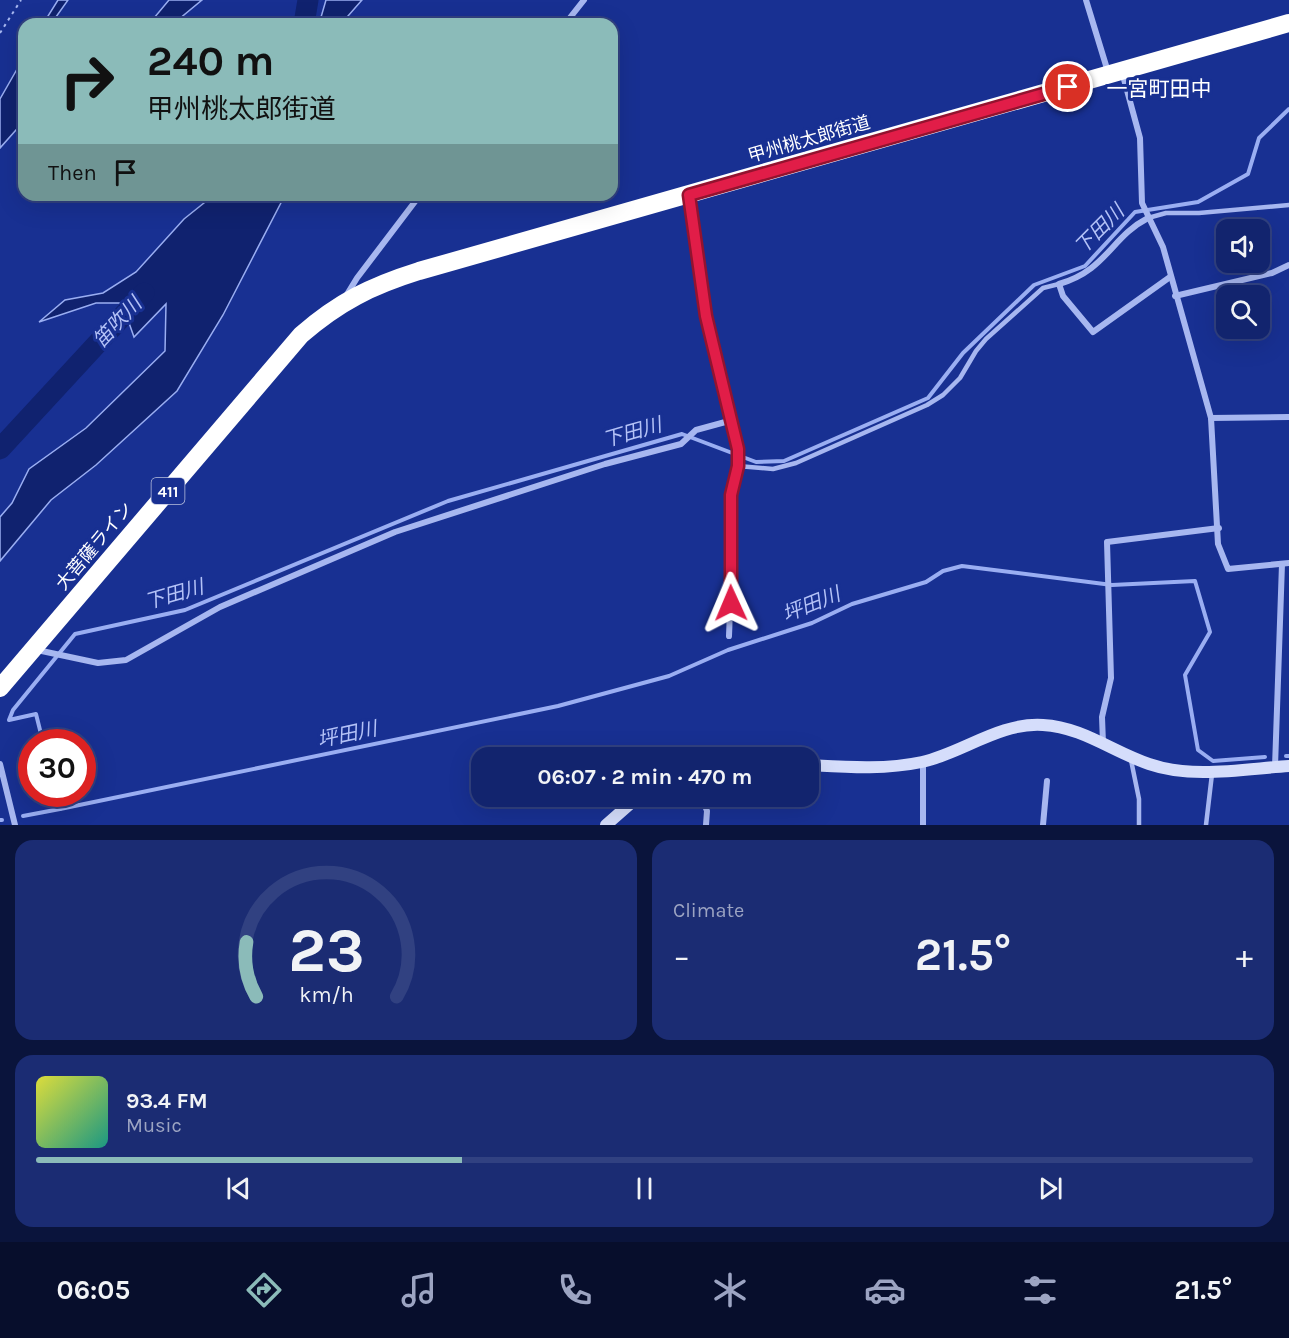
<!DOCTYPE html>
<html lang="en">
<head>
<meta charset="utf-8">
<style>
  :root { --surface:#12246e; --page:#1b2c73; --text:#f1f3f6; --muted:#9ca4c2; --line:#314181; --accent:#8bbbb9 }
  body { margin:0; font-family:Karla,"Noto Sans JP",sans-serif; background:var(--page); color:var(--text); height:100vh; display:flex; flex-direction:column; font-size:22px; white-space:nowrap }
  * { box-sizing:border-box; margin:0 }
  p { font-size:20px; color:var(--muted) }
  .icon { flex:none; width:33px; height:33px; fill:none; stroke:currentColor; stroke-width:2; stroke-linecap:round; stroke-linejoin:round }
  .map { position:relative; height:825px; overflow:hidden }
  .drawer { display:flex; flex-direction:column; gap:15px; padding:15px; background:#0a143c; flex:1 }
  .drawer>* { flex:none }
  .hud { position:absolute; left:18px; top:18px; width:600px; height:183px; border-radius:18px; box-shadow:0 6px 24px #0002,0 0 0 2px var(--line); background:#8bbbb9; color:#111; overflow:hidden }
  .buttons { position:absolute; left:1216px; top:219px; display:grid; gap:12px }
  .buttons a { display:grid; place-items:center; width:54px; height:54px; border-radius:12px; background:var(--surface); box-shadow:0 6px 24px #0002,0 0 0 2px var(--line); font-size:30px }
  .speed { position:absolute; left:18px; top:729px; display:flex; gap:12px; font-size:30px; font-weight:700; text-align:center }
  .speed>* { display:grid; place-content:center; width:78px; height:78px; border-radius:50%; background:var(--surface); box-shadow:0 6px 24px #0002,0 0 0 2px var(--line); line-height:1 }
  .speed .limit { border:9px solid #d22; background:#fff; color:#111 }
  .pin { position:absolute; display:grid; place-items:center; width:51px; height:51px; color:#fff; margin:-26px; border:3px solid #fff; border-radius:50%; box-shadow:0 2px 6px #0007 }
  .me { position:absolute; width:66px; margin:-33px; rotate:359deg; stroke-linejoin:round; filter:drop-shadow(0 0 4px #0008) }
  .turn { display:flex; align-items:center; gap:21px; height:126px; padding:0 30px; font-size:27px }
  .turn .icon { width:78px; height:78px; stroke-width:2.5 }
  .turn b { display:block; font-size:42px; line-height:51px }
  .then { display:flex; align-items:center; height:57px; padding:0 30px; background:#0003; gap:12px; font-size:22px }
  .big { font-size:45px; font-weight:700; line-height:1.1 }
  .drawer .tile { flex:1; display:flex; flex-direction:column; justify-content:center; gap:9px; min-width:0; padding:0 21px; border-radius:18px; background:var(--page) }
  .drawer .dial { align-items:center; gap:0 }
  .dial svg { height:156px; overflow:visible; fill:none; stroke:var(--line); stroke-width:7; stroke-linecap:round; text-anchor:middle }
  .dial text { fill:var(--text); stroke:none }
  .song { display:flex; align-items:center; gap:18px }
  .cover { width:72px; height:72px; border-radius:9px; background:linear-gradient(135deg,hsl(60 70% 55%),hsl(170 70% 35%)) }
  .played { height:6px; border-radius:3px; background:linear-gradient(90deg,var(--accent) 35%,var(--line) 35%) }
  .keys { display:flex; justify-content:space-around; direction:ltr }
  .heat { display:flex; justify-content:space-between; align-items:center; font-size:33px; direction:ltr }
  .drawer .tiles { flex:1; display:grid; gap:15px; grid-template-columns:1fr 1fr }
  .tile:last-child { grid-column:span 2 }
  .trip { position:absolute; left:471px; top:747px; width:348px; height:60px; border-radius:18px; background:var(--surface); box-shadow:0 6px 24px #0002,0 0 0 2px var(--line); font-weight:700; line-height:60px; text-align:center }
  .tabs { display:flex; height:96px; justify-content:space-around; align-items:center; background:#070e2c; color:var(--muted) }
  .tabs .icon { width:42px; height:42px }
  .tabs .on { color:var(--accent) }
  .tabs b { font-size:27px; color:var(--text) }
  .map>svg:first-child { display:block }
  .water { fill:#10226f; stroke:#9aaef2; stroke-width:1.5 }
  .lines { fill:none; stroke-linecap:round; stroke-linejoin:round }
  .stream { stroke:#9aaef2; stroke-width:4 }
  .river { stroke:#10226f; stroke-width:21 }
  .path { stroke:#a7b7f0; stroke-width:2; stroke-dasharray:3 4.5; stroke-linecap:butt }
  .lane { stroke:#a7b7f0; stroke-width:4.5 }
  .street { stroke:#a7b7f0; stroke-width:6 }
  .secondary { stroke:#d5ddfb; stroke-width:12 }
  .highway { stroke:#fff; stroke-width:18 }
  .route-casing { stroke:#92132f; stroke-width:15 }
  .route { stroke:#e11d48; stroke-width:10 }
  .labels { text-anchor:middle; stroke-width:6; stroke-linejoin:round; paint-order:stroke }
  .shield { fill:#183092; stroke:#bac1de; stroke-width:1.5 }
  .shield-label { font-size:16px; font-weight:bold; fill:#fff }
  .street-label { font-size:18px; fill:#fff; stroke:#183092 }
  .water-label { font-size:20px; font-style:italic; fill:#b4c2f7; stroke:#183092 }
  .quarter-label { font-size:21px; fill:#fff; stroke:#183092 }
</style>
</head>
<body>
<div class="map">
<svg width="1289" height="825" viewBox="0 0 1289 825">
  <rect width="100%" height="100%" fill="#183092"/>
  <g class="water">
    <path d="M 58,0 L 68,0 L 51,24 L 43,24 Z"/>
    <path d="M 169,0 L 202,0 L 173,24 L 149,24 Z"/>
    <path d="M 326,0 L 362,0 L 341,24 L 319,24 Z"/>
    <path d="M 24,57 L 24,74 L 20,84 L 24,82 L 24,121 L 0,148 L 0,99 Z"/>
    <path d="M 214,195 L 285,195 L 223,315 L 177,391 L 96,465 L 51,500 L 0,561 L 0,517 L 12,503 L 29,469 L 86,428 L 165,351 L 166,304 L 134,337 L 122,303 L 96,303 L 39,322 L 65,300 L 103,293 L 136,272 L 184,219 Z"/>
  </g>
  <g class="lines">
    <g class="stream">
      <path d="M 43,742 L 36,714 L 9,720 L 13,710 L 75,634 L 185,610 L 448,501 L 682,434 L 756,462 L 784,461 L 928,398 L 963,353 L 1034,285 L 1085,266 L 1135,212 L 1198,202 L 1248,174 L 1259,138 L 1289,109"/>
      <path d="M 1286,756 L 1289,756"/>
      <path d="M 60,809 L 558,706 L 669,676 L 728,650 L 812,623 L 852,604 L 926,582 L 943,571 L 962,566 L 1112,585 L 1195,581 L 1210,632 L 1185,675 L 1198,750 L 1213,761 L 1265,757"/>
      <path d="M 23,816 L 60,809 L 56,794"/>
      <path d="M 0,820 L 2,820"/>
    </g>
    <g class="river">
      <path d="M 304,24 L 308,0"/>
      <path d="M 0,449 L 144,293"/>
    </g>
    <path class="path" d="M 0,33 L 21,0"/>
    <g class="lane">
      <path d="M 1148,218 L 1166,213 L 1199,213 L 1289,205"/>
      <path d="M 738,466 L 773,469 L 796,463 L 927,405 L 943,395 L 960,378 L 976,351 L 986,339 L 1043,288 L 1059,284"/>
      <path d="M 1131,760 L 1139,799 L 1139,825"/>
      <path d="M 1206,825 L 1212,774"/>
    </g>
    <g class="street">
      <path d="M 1086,0 L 1108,72"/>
      <path d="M 565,24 L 584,0"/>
      <path d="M 1122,72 L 1140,138 L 1142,203 L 1163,247 L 1211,418 L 1218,544 L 1228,569 L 1289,563"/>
      <path d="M 1148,218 C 1111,237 1107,270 1059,284 L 1063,296 L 1093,332 L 1170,277"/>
      <path d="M 346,296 L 357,278 L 420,195"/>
      <path d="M 1175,296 L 1272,273 L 1289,265"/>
      <path d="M 1211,418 L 1289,417"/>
      <path d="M 729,421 C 732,431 737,442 738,452 C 739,473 731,497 730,520 C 729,559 731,597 729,636"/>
      <path d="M 37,650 L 98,663 L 126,660 L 220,607 L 395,532 L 605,464 L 681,444 L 696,430 L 729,421 L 706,316 L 689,197"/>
      <path d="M 1103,743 L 1102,717 L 1111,678 L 1107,542 L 1219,528"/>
      <path d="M 0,764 L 15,825"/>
      <path d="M 1275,767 L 1282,564"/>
      <path d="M 701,796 L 707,811 L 706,825"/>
      <path d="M 923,825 L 923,762"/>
      <path d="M 1043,825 L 1047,781"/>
    </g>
    <g class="secondary">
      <path d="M 808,765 C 846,767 884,770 922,762 C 962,753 1000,722 1043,725 C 1082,727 1113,752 1149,764 C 1192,779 1244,769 1289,766"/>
      <path d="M 606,825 L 639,796"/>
    </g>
    <path class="highway" d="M 0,688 L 301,335 C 339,302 371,286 419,271 L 1289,23"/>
  </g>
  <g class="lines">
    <g class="route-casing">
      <path id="route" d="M 731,603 L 731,495 L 738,466 L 738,449 L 706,316 L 689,195 L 1068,87"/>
    </g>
    <use href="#route" class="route"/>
  </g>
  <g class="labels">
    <rect class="shield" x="151.5" y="478" width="33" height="26" rx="4.5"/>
    <g class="shield-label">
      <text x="168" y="497">411</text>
    </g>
    <g class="street-label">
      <text transform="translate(809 139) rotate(-16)" y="6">甲州桃太郎街道</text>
      <text transform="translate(94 546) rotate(-50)" y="6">大菩薩ライン</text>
    </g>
    <g class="water-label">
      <text transform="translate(1099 229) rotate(-45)" y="7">下田川</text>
      <text transform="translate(117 322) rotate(-47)" y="7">笛吹川</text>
      <text transform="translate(632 432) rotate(-16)" y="7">下田川</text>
      <text transform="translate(174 594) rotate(-16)" y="7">下田川</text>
      <text transform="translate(811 604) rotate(-22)" y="7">坪田川</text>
      <text transform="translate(347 734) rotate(-12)" y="7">坪田川</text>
    </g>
    <g class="quarter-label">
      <text x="1159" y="96">一宮町田中</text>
    </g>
  </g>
</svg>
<div class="buttons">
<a><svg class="icon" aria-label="sound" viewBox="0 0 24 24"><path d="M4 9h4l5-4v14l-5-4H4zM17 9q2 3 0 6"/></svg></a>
<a><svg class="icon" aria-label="search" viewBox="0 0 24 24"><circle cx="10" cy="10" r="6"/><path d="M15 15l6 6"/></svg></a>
</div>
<div class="speed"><div class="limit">30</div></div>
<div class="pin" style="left:1068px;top:87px;background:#d93025"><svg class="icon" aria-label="arrive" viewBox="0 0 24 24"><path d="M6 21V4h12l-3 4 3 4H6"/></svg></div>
<svg class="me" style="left:731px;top:603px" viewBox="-20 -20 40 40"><path d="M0-17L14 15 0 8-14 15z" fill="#e11d48" stroke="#fff" stroke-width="4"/></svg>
<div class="trip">06:07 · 2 min · 470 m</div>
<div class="hud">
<div class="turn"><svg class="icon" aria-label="right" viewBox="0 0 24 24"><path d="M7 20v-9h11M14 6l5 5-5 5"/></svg><div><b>240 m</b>甲州桃太郎街道</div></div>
<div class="then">Then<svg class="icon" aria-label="arrive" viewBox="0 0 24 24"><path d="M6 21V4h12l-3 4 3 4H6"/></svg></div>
</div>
</div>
<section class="drawer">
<div class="tiles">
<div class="tile dial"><svg viewBox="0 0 100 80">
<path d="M14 69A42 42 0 1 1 86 69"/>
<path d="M14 69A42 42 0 0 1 9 41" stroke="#8bbbb9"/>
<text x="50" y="56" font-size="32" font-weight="700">23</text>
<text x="50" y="72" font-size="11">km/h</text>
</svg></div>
<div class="tile"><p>Climate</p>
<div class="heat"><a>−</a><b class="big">21.5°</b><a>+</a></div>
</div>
<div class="tile">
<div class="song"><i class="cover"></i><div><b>93.4 FM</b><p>Music</p></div></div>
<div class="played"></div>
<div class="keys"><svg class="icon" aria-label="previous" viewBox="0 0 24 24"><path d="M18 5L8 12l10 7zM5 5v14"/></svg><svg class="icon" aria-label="pause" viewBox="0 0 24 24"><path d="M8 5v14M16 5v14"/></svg><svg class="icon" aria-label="next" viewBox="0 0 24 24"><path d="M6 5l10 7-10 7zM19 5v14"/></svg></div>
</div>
</div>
</section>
<nav class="tabs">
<b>06:05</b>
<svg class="icon on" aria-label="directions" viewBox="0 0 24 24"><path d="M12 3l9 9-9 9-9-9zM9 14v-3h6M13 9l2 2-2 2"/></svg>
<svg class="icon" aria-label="music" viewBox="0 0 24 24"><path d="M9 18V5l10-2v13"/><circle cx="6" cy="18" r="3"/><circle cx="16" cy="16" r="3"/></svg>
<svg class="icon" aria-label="phone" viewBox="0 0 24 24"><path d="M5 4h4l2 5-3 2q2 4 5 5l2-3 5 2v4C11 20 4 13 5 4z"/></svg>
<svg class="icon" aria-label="climate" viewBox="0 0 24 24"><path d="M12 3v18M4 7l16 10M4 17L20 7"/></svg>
<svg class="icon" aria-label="car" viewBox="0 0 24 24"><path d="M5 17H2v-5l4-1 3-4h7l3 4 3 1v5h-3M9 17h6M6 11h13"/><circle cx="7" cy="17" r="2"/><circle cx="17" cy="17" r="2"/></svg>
<svg class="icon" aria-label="filters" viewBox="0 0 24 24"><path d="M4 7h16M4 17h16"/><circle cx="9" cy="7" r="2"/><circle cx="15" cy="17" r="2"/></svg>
<b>21.5°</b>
</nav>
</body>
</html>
